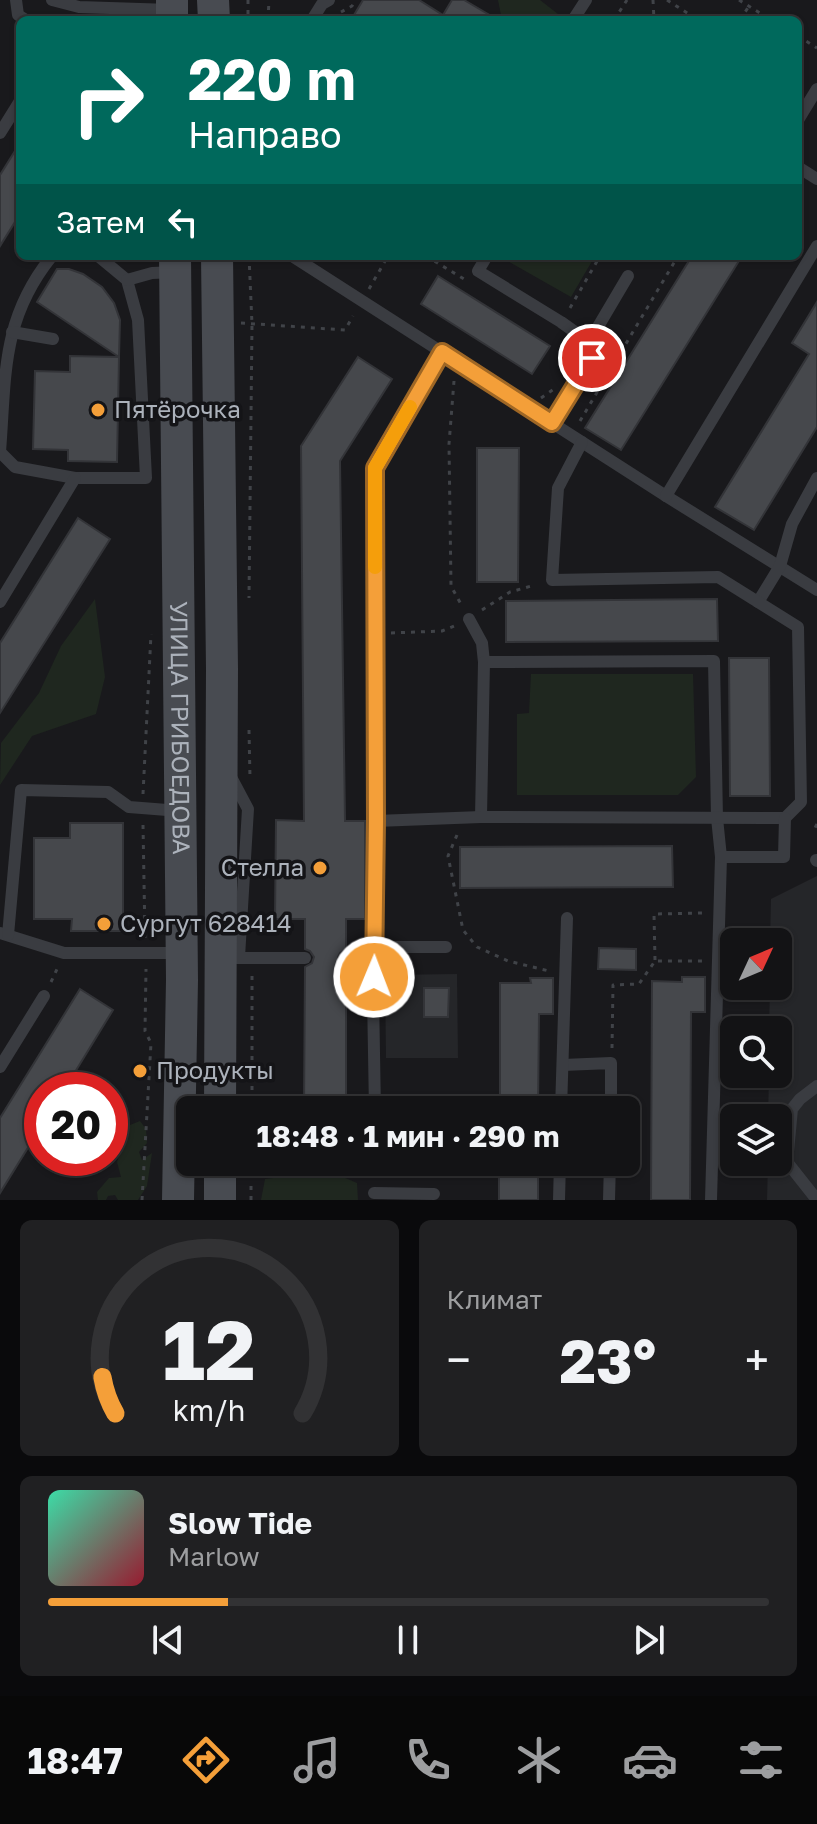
<!DOCTYPE html>
<html lang="ru">
<head>
<meta charset="utf-8">
<style>
  :root { --surface:#131315; --page:#202022; --text:#f1f3f6; --muted:#9d9ea0; --line:#323234; --accent:#f49f39 }
  body { margin:0; font-family:"Golos Text",sans-serif; background:var(--page); color:var(--text); height:100vh; display:flex; flex-direction:column; font-size:30px; white-space:nowrap }
  * { box-sizing:border-box; margin:0 }
  p { font-size:26px; color:var(--muted) }
  .icon { flex:none; width:44px; height:44px; fill:none; stroke:currentColor; stroke-width:2; stroke-linecap:round; stroke-linejoin:round }
  .map { position:relative; height:1200px; overflow:hidden }
  .drawer { display:flex; flex-direction:column; gap:20px; padding:20px; background:#0a0a0c; flex:1 }
  .drawer>* { flex:none }
  .guide { position:absolute; left:16px; top:16px; width:786px; height:244px; border-radius:12px; box-shadow:0 2px 6px #0004,0 0 0 2px var(--line); background:#00695c; color:#fff; overflow:hidden }
  .needle { width:52px; rotate:46deg }
  .tools { position:absolute; left:720px; top:928px; display:grid; gap:16px }
  .tools a { display:grid; place-items:center; width:72px; height:72px; border-radius:12px; background:var(--surface); box-shadow:0 2px 6px #0004,0 0 0 2px var(--line); font-size:40px }
  .speed { position:absolute; left:24px; top:1072px; display:flex; gap:16px; font-size:40px; font-weight:700; text-align:center }
  .speed>* { display:grid; place-content:center; width:104px; height:104px; border-radius:50%; background:var(--surface); box-shadow:0 2px 6px #0004,0 0 0 2px var(--line); line-height:1 }
  .speed .limit { border:12px solid #d22; background:#fff; color:#111 }
  .pin { position:absolute; display:grid; place-items:center; width:68px; height:68px; color:#fff; margin:-34px; border:4px solid #fff; border-radius:50%; box-shadow:0 2px 8px #0007 }
  .me { position:absolute; width:88px; margin:-44px; rotate:1deg; stroke-linejoin:round; filter:drop-shadow(0 0 6px #0008) }
  .turn { display:flex; align-items:center; gap:28px; height:168px; padding:0 40px; font-size:36px }
  .turn .icon { width:104px; height:104px; stroke-width:2.5 }
  .turn b { display:block; font-size:56px; line-height:68px }
  .then { display:flex; align-items:center; height:76px; padding:0 40px; background:#0003; gap:16px; font-size:30px }
  .big { font-size:60px; font-weight:700; line-height:1.1 }
  .drawer .card { flex:1; display:flex; flex-direction:column; justify-content:center; gap:12px; min-width:0; padding:0 28px; border-radius:12px; background:var(--page) }
  .drawer .dial { align-items:center; gap:0 }
  .dial svg { height:208px; overflow:visible; fill:none; stroke:var(--line); stroke-width:7; stroke-linecap:round; text-anchor:middle }
  .dial text { fill:var(--text); stroke:none }
  .song { display:flex; align-items:center; gap:24px }
  .cover { width:96px; height:96px; border-radius:12px; background:linear-gradient(135deg,hsl(160 70% 55%),hsl(350 70% 35%)) }
  .played { height:8px; border-radius:4px; background:linear-gradient(90deg,var(--accent) 25%,var(--line) 25%) }
  .keys { display:flex; justify-content:space-around; direction:ltr }
  .heat { display:flex; justify-content:space-between; align-items:center; font-size:44px; direction:ltr }
  .drawer .tiles { flex:1; display:grid; gap:20px; grid-template-columns:1fr 1fr }
  .card:last-child { grid-column:span 2 }
  .trip { position:absolute; left:176px; top:1096px; width:464px; height:80px; border-radius:12px; background:var(--surface); box-shadow:0 2px 6px #0004,0 0 0 2px var(--line); font-weight:700; line-height:80px; text-align:center }
  .dock { display:flex; height:128px; justify-content:space-around; align-items:center; background:#080808; color:var(--muted) }
  .dock .icon { width:56px; height:56px }
  .dock .on { color:var(--accent) }
  .dock b { font-size:36px; color:var(--text) }
  .map>svg:first-child { display:block }
  .built { fill:#252629 }
  .green { fill:#1f271f }
  .building { fill:#46484c; stroke:#333438; stroke-width:2 }
  .lines { fill:none; stroke-linecap:round; stroke-linejoin:round }
  .path { stroke:#404348; stroke-width:3; stroke-dasharray:4 6; stroke-linecap:butt }
  .lane { stroke:#3a3c41; stroke-width:12 }
  .secondary { stroke:#484b51; stroke-width:32 }
  .route-casing { stroke:#9f6725; stroke-width:20 }
  .route { stroke:#f49f39; stroke-width:14 }
  .slow { stroke:#f59e0b; stroke-width:14 }
  .poi-dot { fill:#f49f39; stroke:#141417; stroke-width:3 }
  .labels { text-anchor:middle; stroke-width:7; stroke-linejoin:round; paint-order:stroke }
  .poi-label { font-size:24px; fill:#acb2bb; stroke:#141417; text-anchor:start }
  .street-label { font-size:24px; fill:#acb2bb; stroke:#141417 }
</style>
</head>
<body>
<div class="map">
<svg width="817" height="1200" viewBox="0 0 817 1200">
  <rect width="100%" height="100%" fill="#19191c"/>
  <g class="built">
    <path d="M 817,876 L 817,1200 L 767,1200 L 768,1162 L 778,1162 L 778,1118 L 768,1118 L 769,1074 L 778,1074 L 778,1030 L 769,1030 L 770,986 L 778,986 L 778,942 L 770,942 L 771,899 Z"/>
    <path d="M 457,974 L 458,1058 L 386,1058 L 385,975 Z"/>
  </g>
  <g class="green">
    <path d="M 498,0 L 540,0 L 558,14 L 556,20 L 502,20 Z"/>
    <path d="M 508,256 L 595,256 L 571,297 L 506,260 Z"/>
    <path d="M 95,599 L 105,677 L 96,714 L 32,736 L 0,785 L 1,743 L 39,693 L 61,646 Z"/>
    <path d="M 531,674 L 693,674 L 696,777 L 678,795 L 517,795 L 517,714 L 529,713 Z"/>
    <path d="M 140,1121 L 146,1129 L 147,1143 L 139,1152 L 142,1160 L 152,1153 L 147,1186 L 138,1200 L 118,1200 L 115,1195 L 108,1196 L 106,1200 L 98,1200 L 97,1192 L 109,1178 L 121,1177 L 117,1162 L 121,1149 L 120,1133 L 130,1125 Z"/>
    <path d="M 298,1175 L 343,1177 L 357,1183 L 358,1200 L 261,1200 L 265,1179 Z"/>
  </g>
  <g class="building">
    <path d="M 363,0 L 419,0 L 443,15 L 452,0 L 464,0 L 498,20 L 351,20 Z"/>
    <path d="M 20,143 L 20,214 L 0,246 L 0,175 Z"/>
    <path d="M 692,256 L 742,256 L 621,450 L 585,428 Z"/>
    <path d="M 57,269 L 69,269 L 83,274 L 102,287 L 114,303 L 120,320 L 119,357 L 37,302 Z"/>
    <path d="M 438,276 L 550,346 L 532,374 L 421,304 Z"/>
    <path d="M 817,302 L 817,427 L 754,530 L 715,507 L 809,354 L 792,343 Z"/>
    <path d="M 70,356 L 119,357 L 117,462 L 68,461 L 68,450 L 33,449 L 35,371 L 70,372 Z"/>
    <path d="M 358,357 L 392,379 L 340,461 L 345,821 L 365,821 L 365,919 L 346,919 L 346,949 L 340,953 L 338,957 L 340,963 L 346,967 L 346,1110 L 304,1110 L 305,967 L 312,963 L 314,957 L 310,951 L 305,949 L 305,919 L 275,919 L 276,820 L 304,821 L 301,446 Z"/>
    <path d="M 477,448 L 519,448 L 518,582 L 477,582 Z"/>
    <path d="M 78,518 L 110,539 L 0,713 L 0,643 Z"/>
    <path d="M 717,599 L 718,641 L 506,642 L 506,601 Z"/>
    <path d="M 729,658 L 769,658 L 770,796 L 730,796 Z"/>
    <path d="M 70,823 L 123,823 L 123,931 L 71,931 L 72,919 L 34,919 L 34,838 L 70,838 Z"/>
    <path d="M 672,846 L 673,887 L 460,888 L 460,847 Z"/>
    <path d="M 599,948 L 636,949 L 636,970 L 598,969 Z"/>
    <path d="M 682,977 L 705,977 L 705,1012 L 691,1012 L 690,1200 L 651,1200 L 652,981 L 682,982 Z"/>
    <path d="M 530,978 L 553,978 L 553,1014 L 539,1014 L 538,1110 L 500,1110 L 500,983 L 531,983 Z"/>
    <path d="M 424,988 L 449,988 L 448,1017 L 424,1017 Z"/>
    <path d="M 80,989 L 113,1010 L 64,1090 L 42,1090 L 42,1125 L 0,1193 L 0,1118 Z"/>
    <rect x="499" y="1162" width="39" height="38"/>
  </g>
  <g class="lines">
    <g class="path">
      <path d="M 248,0 L 248,20"/>
      <path d="M 653,0 L 654,20"/>
      <path d="M 667,0 L 698,20"/>
      <path d="M 739,0 L 771,20"/>
      <path d="M 341,12 L 352,6 L 356,0"/>
      <path d="M 268,20 L 269,0"/>
      <path d="M 614,20 L 627,0"/>
      <path d="M 740,20 L 749,6"/>
      <path d="M 798,36 L 817,48"/>
      <path d="M 249,256 L 252,324 L 249,598"/>
      <path d="M 426,256 L 464,279"/>
      <path d="M 369,289 L 388,256"/>
      <path d="M 570,308 L 600,256"/>
      <path d="M 241,323 L 345,330 L 353,316"/>
      <path d="M 454,381 L 449,444 L 451,586 L 462,606"/>
      <path d="M 541,398 L 554,389"/>
      <path d="M 580,421 L 678,256"/>
      <path d="M 482,610 L 510,592 L 535,585"/>
      <path d="M 391,633 L 442,631 L 454,626"/>
      <path d="M 249,730 L 250,778"/>
      <path d="M 143,794 L 151,634"/>
      <path d="M 817,824 L 815,828 L 817,829"/>
      <path d="M 143,825 L 145,938"/>
      <path d="M 457,835 L 448,856 L 463,930 L 477,947 L 508,961 L 549,971"/>
      <path d="M 655,960 L 654,914 L 704,913"/>
      <path d="M 51,982 L 58,967"/>
      <path d="M 612,1048 L 613,985 L 639,984 L 655,961 L 702,961"/>
      <path d="M 252,1110 L 252,974"/>
      <path d="M 142,1200 L 151,1043 L 145,1031 L 146,969"/>
      <path d="M 251,1200 L 251,1180"/>
    </g>
    <g class="lane">
      <path d="M 16,0 L 18,15 L 26,20"/>
      <path d="M 52,0 L 79,7 L 171,10"/>
      <path d="M 312,20 L 322,4 L 329,0"/>
      <path d="M 573,20 L 586,0"/>
      <path d="M 798,120 L 817,89"/>
      <path d="M 0,133 L 20,101"/>
      <path d="M 798,167 L 817,179"/>
      <path d="M 52,256 C 1,319 6,375 0,452 L 15,467 L 75,478 L 146,478 L 138,320 L 127,280 L 98,256"/>
      <path d="M 292,256 L 666,496 L 817,590"/>
      <path d="M 487,256 L 478,271 L 561,322 L 589,342"/>
      <path d="M 127,280 L 152,273 L 175,272"/>
      <path d="M 12,332 L 53,339"/>
      <path d="M 552,423 L 592,358 L 589,342 L 628,276"/>
      <path d="M 666,496 L 817,246"/>
      <path d="M 0,602 L 75,478"/>
      <path d="M 758,602 L 780,566 L 792,524 L 817,478"/>
      <path d="M 469,619 L 482,643 L 484,662"/>
      <path d="M 231,777 L 248,809 L 239,957"/>
      <path d="M 481,817 L 484,662 L 714,661 L 717,818 L 721,857 L 711,1200"/>
      <path d="M 376,821 L 481,817 L 785,818 L 801,802 L 798,627 L 718,577 L 552,580 L 558,488 L 582,442"/>
      <path d="M 721,857 L 784,857 L 785,818"/>
      <path d="M 816,860 L 817,861"/>
      <path d="M 0,933 L 64,953 L 181,953"/>
      <path d="M 8,935 L 21,790 L 108,792 L 129,807 L 180,811"/>
      <path d="M 233,958 L 305,958"/>
      <path d="M 347,958 L 374,959 L 385,947 L 446,947"/>
      <path d="M 373,995 L 404,993"/>
      <path d="M 563,1065 L 611,1063 L 611,1110"/>
      <path d="M 0,1067 L 44,996"/>
      <path d="M 375,1110 L 373,995 L 376,821 L 375,468 L 442,352"/>
      <path d="M 561,1110 L 567,918"/>
      <path d="M 223,1166 L 376,1163"/>
      <path d="M 375,1168 L 440,1169"/>
      <path d="M 374,1193 L 434,1194"/>
      <path d="M 559,1200 L 560,1162"/>
      <path d="M 609,1200 L 610,1162"/>
      <path d="M 817,1200 L 787,1162 L 792,1109 L 800,1099 L 817,1086"/>
    </g>
    <g class="secondary">
      <path d="M 172,0 L 172,20"/>
      <path d="M 213,0 L 214,20"/>
      <path id="s1" d="M 175,256 L 182,980 L 178,1200"/>
      <path d="M 217,256 L 222,669 L 220,1110"/>
      <path d="M 220,1162 L 220,1200"/>
    </g>
  </g>
  <g class="lines">
    <g class="route-casing">
      <path id="route" d="M 374,977 L 376,821 L 375,468 L 442,352 L 552,423 L 592,358"/>
    </g>
    <use href="#route" class="route"/>
    <path class="slow" d="M 375,567 L 375,468 L 410,407"/>
  </g>
  <g class="poi-dot">
    <circle cx="98" cy="410" r="8"/>
    <circle cx="320" cy="868" r="8"/>
    <circle cx="104" cy="924" r="8"/>
    <circle cx="140" cy="1071" r="8"/>
  </g>
  <g class="labels">
    <g class="poi-label">
      <text x="114" y="418">Пятёрочка</text>
      <text x="304" y="876" text-anchor="end">Стелла</text>
      <text x="120" y="932">Сургут 628414</text>
      <text x="156" y="1079">Продукты</text>
    </g>
    <g class="street-label">
      <text dy="8" stroke="none"><textPath href="#s1" startOffset="472">УЛИЦА ГРИБОЕДОВА</textPath></text>
    </g>
  </g>
</svg>
<div class="tools">
<a><svg class="needle" viewBox="-14 -14 28 28"><path d="M0-13l5 13h-10z" fill="#e53935"/><path d="M0 13l5-13h-10z" fill="#9d9ea0"/></svg></a>
<a><svg class="icon" aria-label="search" viewBox="0 0 24 24"><circle cx="10" cy="10" r="6"/><path d="M15 15l6 6"/></svg></a>
<a><svg class="icon" aria-label="layers" viewBox="0 0 24 24"><path d="M12 4l9 5-9 5-9-5zM3 14l9 5 9-5"/></svg></a>
</div>
<div class="speed"><div class="limit">20</div></div>
<div class="pin" style="left:592px;top:358px;background:#d93025"><svg class="icon" aria-label="arrive" viewBox="0 0 24 24"><path d="M6 21V4h12l-3 4 3 4H6"/></svg></div>
<svg class="me" style="left:374px;top:977px" viewBox="-20 -20 40 40"><circle r="17" fill="#f49f39" stroke="#fff" stroke-width="3"/><path d="M0-11L8 9 0 5-8 9z" fill="#fff"/></svg>
<div class="trip">18:48 · 1 мин · 290 m</div>
<div class="guide">
<div class="turn"><svg class="icon" aria-label="right" viewBox="0 0 24 24"><path d="M7 20v-9h11M14 6l5 5-5 5"/></svg><div><b>220 m</b>Направо</div></div>
<div class="then">Затем<svg class="icon" aria-label="left" viewBox="0 0 24 24"><path d="M17 20v-9H6M10 6l-5 5 5 5"/></svg></div>
</div>
</div>
<section class="drawer">
<div class="tiles">
<div class="card dial"><svg viewBox="0 0 100 80">
<path d="M14 69A42 42 0 1 1 86 69"/>
<path d="M14 69A42 42 0 0 1 9 55" stroke="#f49f39"/>
<text x="50" y="56" font-size="32" font-weight="700">12</text>
<text x="50" y="72" font-size="11">km/h</text>
</svg></div>
<div class="card"><p>Климат</p>
<div class="heat"><a>−</a><b class="big">23°</b><a>+</a></div>
</div>
<div class="card">
<div class="song"><i class="cover"></i><div><b>Slow Tide</b><p>Marlow</p></div></div>
<div class="played"></div>
<div class="keys"><svg class="icon" aria-label="previous" viewBox="0 0 24 24"><path d="M18 5L8 12l10 7zM5 5v14"/></svg><svg class="icon" aria-label="pause" viewBox="0 0 24 24"><path d="M8 5v14M16 5v14"/></svg><svg class="icon" aria-label="next" viewBox="0 0 24 24"><path d="M6 5l10 7-10 7zM19 5v14"/></svg></div>
</div>
</div>
</section>
<nav class="dock">
<b>18:47</b>
<svg class="icon on" aria-label="directions" viewBox="0 0 24 24"><path d="M12 3l9 9-9 9-9-9zM9 14v-3h6M13 9l2 2-2 2"/></svg>
<svg class="icon" aria-label="music" viewBox="0 0 24 24"><path d="M9 18V5l10-2v13"/><circle cx="6" cy="18" r="3"/><circle cx="16" cy="16" r="3"/></svg>
<svg class="icon" aria-label="phone" viewBox="0 0 24 24"><path d="M5 4h4l2 5-3 2q2 4 5 5l2-3 5 2v4C11 20 4 13 5 4z"/></svg>
<svg class="icon" aria-label="climate" viewBox="0 0 24 24"><path d="M12 3v18M4 7l16 10M4 17L20 7"/></svg>
<svg class="icon" aria-label="car" viewBox="0 0 24 24"><path d="M5 17H2v-5l4-1 3-4h7l3 4 3 1v5h-3M9 17h6M6 11h13"/><circle cx="7" cy="17" r="2"/><circle cx="17" cy="17" r="2"/></svg>
<svg class="icon" aria-label="filters" viewBox="0 0 24 24"><path d="M4 7h16M4 17h16"/><circle cx="9" cy="7" r="2"/><circle cx="15" cy="17" r="2"/></svg>
</nav>
</body>
</html>
